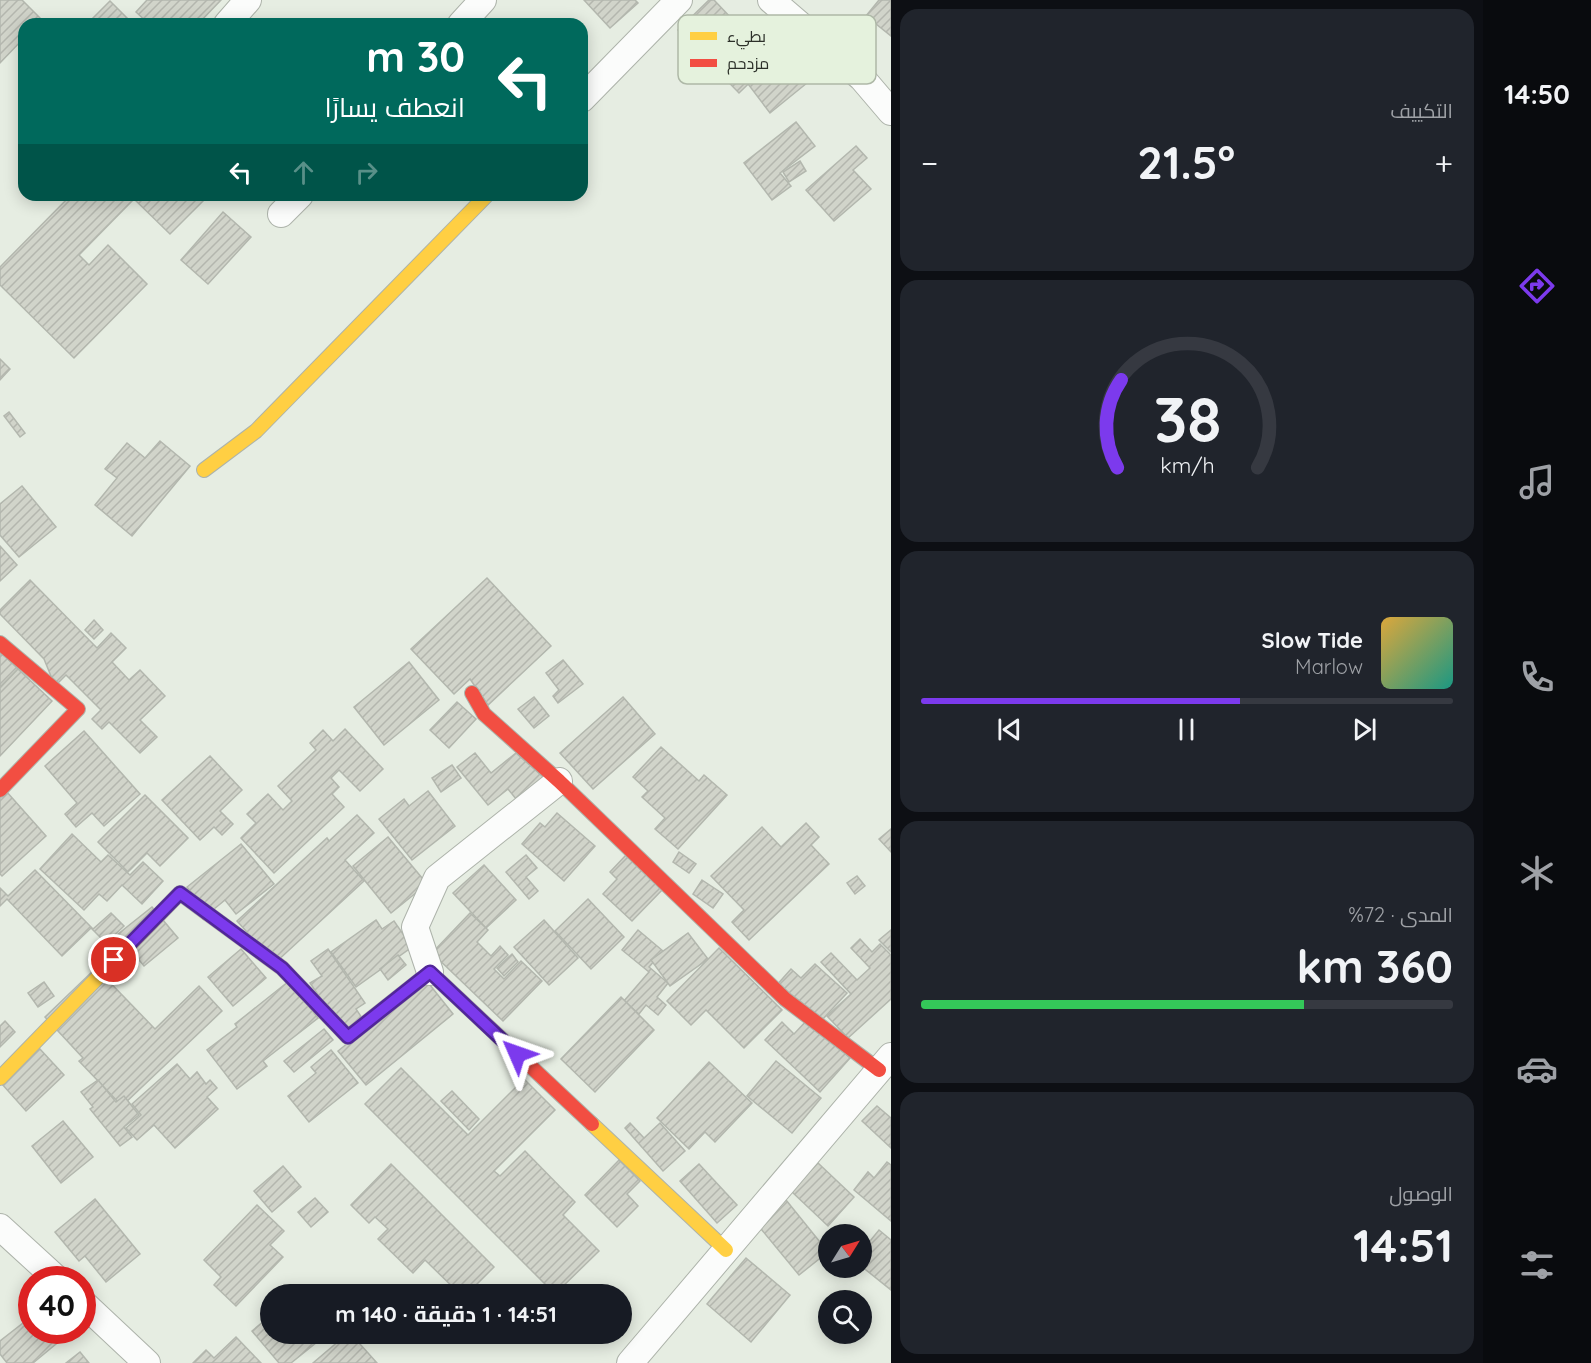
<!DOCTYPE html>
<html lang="ar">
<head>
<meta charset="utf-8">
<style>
  :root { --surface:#171b24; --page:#20242c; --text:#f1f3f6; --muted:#9ea1a6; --line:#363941; --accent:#7c3aed }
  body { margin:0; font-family:Quicksand,Cairo,sans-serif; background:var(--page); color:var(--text); direction:rtl; height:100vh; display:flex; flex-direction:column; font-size:22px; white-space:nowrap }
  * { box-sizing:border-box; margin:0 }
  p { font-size:20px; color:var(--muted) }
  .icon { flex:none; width:33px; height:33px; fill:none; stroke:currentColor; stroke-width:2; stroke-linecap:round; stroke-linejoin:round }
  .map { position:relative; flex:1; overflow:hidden; direction:ltr }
  .sheet { display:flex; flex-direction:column; gap:9px; padding:9px; background:#0d0f14; width:592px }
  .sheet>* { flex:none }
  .hud { position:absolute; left:18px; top:18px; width:570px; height:183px; border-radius:18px; box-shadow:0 3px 15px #0003; direction:rtl; background:#00695c; color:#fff; overflow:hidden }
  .needle { width:39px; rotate:53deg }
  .tools { position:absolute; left:818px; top:1224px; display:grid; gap:12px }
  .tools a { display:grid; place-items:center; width:54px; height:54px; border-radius:50%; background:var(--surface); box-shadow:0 3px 15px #0003; font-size:30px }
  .speed { position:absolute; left:18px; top:1266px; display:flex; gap:12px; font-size:30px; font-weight:700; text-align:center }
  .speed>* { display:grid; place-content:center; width:78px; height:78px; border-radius:50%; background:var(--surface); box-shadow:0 3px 15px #0003; line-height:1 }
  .speed .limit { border:9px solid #d22; background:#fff; color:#111 }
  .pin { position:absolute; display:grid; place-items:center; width:51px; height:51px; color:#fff; margin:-26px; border:3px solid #fff; border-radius:50%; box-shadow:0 2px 6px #0007 }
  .me { position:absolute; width:66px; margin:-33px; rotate:313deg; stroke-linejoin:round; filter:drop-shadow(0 0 4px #0008) }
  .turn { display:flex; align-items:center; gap:21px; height:126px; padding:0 24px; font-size:27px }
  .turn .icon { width:78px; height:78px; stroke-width:2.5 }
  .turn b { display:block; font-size:42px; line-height:51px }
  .lanes { display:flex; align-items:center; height:57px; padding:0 24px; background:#0003; justify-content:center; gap:30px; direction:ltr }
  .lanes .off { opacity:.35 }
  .big { font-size:45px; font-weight:700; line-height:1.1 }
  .sheet .tile { flex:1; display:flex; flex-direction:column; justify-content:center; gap:9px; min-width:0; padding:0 21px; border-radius:18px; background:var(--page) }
  .sheet .dial { align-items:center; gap:0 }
  .dial svg { height:156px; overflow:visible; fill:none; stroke:var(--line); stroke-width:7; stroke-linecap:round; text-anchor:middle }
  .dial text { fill:var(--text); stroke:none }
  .song { display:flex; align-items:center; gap:18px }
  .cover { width:72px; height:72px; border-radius:9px; background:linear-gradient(135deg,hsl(40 70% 55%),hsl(170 70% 35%)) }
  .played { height:6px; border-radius:3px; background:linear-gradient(90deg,var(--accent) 60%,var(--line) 60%) }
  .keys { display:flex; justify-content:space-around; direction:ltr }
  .heat { display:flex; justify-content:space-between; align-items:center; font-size:33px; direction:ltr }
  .charge { height:9px; border-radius:4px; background:linear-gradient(90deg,#34c759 72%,var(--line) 0) }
  .trip { position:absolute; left:260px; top:1284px; width:372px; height:60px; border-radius:30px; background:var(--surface); box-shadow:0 3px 15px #0003; font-weight:700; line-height:60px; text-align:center; direction:rtl }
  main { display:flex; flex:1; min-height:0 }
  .menu { display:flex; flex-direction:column; width:108px; justify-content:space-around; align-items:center; background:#090b0e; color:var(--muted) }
  .menu .icon { width:42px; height:42px }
  .menu .selected { color:var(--accent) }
  .menu b { font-size:27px; color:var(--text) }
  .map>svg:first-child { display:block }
  .building { fill:url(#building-hatch); stroke:#b3b7ae; stroke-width:1.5 }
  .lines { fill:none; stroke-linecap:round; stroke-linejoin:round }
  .street-casing { stroke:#adb3aa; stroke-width:28 }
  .slow-casing { stroke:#adb3aa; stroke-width:16 }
  .jam-casing { stroke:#adb3aa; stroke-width:16 }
  .street { stroke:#fbfcfb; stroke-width:26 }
  .slow { stroke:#ffcf43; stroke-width:14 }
  .jam { stroke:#f24e42; stroke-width:14 }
  .route-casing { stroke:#51269a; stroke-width:15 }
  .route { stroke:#7c3aed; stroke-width:10 }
  .key { fill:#e5f2dd; stroke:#aeb8a7; stroke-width:1.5 }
  .key-label { font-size:16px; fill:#2c3029 }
</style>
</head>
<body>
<main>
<nav class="menu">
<b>14:50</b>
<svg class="icon selected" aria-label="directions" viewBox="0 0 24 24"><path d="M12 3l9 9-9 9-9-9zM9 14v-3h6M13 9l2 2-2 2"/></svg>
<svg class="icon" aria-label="music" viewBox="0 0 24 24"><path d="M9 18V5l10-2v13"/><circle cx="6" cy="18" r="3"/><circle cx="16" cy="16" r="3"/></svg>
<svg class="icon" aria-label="phone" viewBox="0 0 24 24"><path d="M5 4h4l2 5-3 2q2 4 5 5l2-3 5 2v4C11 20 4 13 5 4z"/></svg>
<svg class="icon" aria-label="climate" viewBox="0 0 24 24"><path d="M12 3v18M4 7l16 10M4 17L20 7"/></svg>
<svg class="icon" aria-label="car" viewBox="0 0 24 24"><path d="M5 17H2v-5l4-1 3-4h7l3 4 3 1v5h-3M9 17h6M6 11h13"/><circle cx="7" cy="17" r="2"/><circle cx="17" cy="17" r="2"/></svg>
<svg class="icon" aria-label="filters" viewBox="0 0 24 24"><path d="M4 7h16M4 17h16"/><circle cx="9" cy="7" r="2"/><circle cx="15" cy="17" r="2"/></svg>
</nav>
<section class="sheet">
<div class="tile"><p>التكييف</p>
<div class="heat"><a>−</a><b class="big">21.5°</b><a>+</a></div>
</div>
<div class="tile dial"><svg viewBox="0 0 100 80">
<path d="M14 69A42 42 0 1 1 86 69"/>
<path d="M14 69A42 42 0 0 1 16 24" stroke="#7c3aed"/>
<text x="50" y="56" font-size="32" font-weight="700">38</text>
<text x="50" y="72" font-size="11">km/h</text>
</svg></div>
<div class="tile">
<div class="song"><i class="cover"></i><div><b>Slow Tide</b><p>Marlow</p></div></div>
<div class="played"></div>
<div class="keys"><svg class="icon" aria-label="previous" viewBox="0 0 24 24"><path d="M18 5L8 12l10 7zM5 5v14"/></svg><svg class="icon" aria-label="pause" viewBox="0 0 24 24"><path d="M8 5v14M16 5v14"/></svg><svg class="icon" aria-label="next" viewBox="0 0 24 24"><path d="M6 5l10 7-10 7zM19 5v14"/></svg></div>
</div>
<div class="tile"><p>المدى · 72%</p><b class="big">360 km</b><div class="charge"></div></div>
<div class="tile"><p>الوصول</p><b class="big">14:51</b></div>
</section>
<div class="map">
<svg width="891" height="1363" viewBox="0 0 891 1363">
  <defs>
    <pattern id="building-hatch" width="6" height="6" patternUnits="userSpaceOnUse" patternTransform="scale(1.5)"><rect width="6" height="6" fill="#d1d4ca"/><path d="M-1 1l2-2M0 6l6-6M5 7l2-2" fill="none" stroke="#b4b6ae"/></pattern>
  </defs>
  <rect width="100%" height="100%" fill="#e6ede2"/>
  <g class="building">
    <path d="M 0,0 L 22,0 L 42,20 L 38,24 L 24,24 L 24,42 L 22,40 L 0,63 Z"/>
    <path d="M 147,0 L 221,0 L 198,24 L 149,24 L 136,12 Z"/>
    <path d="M 584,0 L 635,0 L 638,3 L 610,28 Z"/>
    <path d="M 709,0 L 714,0 L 772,61 L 739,93 L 678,30 Z"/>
    <path d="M 879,0 L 891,0 L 891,36 L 866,16 Z"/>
    <path d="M 110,1 L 133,24 L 87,24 Z"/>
    <path d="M 785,55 L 807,83 L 770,113 L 748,84 Z"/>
    <path d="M 796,122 L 815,146 L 780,173 L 791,186 L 772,200 L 744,163 Z"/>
    <path d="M 856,146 L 867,158 L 853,170 L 871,189 L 834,221 L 806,190 Z"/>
    <path d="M 800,161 L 806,171 L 789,182 L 783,172 Z"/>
    <path d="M 71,195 L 209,195 L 170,234 L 134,199 L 79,255 L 89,265 L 108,245 L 147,284 L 74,358 L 0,285 L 0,267 Z"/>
    <path d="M 223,212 L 251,237 L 208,284 L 181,260 Z"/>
    <path d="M 0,359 L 10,369 L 0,380 Z"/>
    <path d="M 9,412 L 25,433 L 20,437 L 4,416 Z"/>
    <path d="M 160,441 L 190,466 L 132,536 L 95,505 L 117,478 L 105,469 L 127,443 L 145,458 Z"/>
    <path d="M 22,486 L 56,527 L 19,557 L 0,535 L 0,504 Z"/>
    <path d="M 0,546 L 17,565 L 0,581 Z"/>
    <path d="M 487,578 L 551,646 L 488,705 L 470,679 L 454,694 L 411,649 Z"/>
    <path d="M 30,580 L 97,648 L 111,633 L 126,648 L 112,662 L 129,680 L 140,670 L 165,696 L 140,720 L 157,737 L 140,753 L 109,722 L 102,729 L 92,719 L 101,710 L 66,675 L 55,686 L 44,659 L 0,614 L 0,610 Z"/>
    <path d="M 94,620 L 103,630 L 94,639 L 85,630 Z"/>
    <path d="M 0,651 L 18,669 L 0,687 Z"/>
    <path d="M 563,660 L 583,684 L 558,703 L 553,696 L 559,690 L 546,673 Z"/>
    <path d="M 409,662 L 439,700 L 384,745 L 354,707 Z"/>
    <path d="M 18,669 L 52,701 L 0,756 L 0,688 Z"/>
    <path d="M 534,697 L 549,716 L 534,728 L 518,709 Z"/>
    <path d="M 623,697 L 655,734 L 593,789 L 560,753 Z"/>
    <path d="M 457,702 L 476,719 L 449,748 L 430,730 Z"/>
    <path d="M 345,729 L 383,769 L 360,791 L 339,770 L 331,778 L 339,787 L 332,794 L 344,807 L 274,873 L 241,838 L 256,823 L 247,814 L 268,794 L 283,810 L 292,801 L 278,786 L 316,750 L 310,743 L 323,730 L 333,741 Z"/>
    <path d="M 84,731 L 140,794 L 104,826 L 92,813 L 76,827 L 65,814 L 77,803 L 45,766 Z"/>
    <path d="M 661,747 L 699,781 L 704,775 L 727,795 L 678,849 L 655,829 L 665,818 L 642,797 L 648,791 L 633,777 Z"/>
    <path d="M 475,753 L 491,773 L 516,753 L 549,782 L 521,805 L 508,789 L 488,805 L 457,767 Z"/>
    <path d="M 210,756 L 242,790 L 220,811 L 233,824 L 222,835 L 214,827 L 200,840 L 162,800 Z"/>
    <path d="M 452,765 L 461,778 L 441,792 L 432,778 Z"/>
    <path d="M 6,791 L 46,836 L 2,876 L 0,874 L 0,796 Z"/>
    <path d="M 428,791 L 455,826 L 412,860 L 379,819 L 404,799 L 409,806 Z"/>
    <path d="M 145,795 L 188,838 L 160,866 L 147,853 L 128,872 L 98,842 Z"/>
    <path d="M 557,813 L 595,846 L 564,881 L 522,844 L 540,823 L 545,827 Z"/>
    <path d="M 357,815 L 374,833 L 345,860 L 364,881 L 275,963 L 237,921 L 327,838 L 329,841 Z"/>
    <path d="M 806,823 L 819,837 L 811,845 L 829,864 L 749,940 L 732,922 L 744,910 L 711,876 L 762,827 L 781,847 Z"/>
    <path d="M 891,829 L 891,852 L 879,839 Z"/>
    <path d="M 72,834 L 101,862 L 108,855 L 130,875 L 143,862 L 163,881 L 142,904 L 122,885 L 107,901 L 99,894 L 84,910 L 40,869 Z"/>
    <path d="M 388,837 L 427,884 L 391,913 L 353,866 Z"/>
    <path d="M 241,844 L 274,884 L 236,914 L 225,900 L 208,914 L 187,887 Z"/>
    <path d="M 679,852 L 696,864 L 689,873 L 673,862 Z"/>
    <path d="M 526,855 L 537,868 L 526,877 L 538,891 L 529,899 L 506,872 Z"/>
    <path d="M 626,855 L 663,889 L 632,921 L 603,894 L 617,879 L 610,872 Z"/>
    <path d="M 484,865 L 516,900 L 486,928 L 453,893 Z"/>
    <path d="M 35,870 L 93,929 L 111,913 L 124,926 L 106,943 L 91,928 L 62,956 L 7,899 L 0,906 L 0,888 L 8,896 Z"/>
    <path d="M 857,876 L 865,886 L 855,894 L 847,883 Z"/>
    <path d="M 702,880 L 723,894 L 713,908 L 693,894 Z"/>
    <path d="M 588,899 L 624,937 L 591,969 L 555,931 Z"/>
    <path d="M 152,907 L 178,938 L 144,966 L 118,934 Z"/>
    <path d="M 470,913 L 488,930 L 477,942 L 491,956 L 500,946 L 508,955 L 494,969 L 504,979 L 521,961 L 542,981 L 503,1021 L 432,953 Z"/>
    <path d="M 376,920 L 382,929 L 394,921 L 412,947 L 356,987 L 331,952 Z"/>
    <path d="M 544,920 L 578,958 L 549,985 L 514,947 Z"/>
    <path d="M 638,930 L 663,951 L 649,967 L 668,983 L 657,997 L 666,1005 L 658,1015 L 646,1005 L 639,1014 L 624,1001 L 649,972 L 622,950 Z"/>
    <path d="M 891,930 L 891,952 L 879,940 Z"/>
    <path d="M 688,933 L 708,959 L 670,986 L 651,960 Z"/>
    <path d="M 860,939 L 872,952 L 880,944 L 891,955 L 891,999 L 848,1038 L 827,1016 L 851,994 L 821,962 L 831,953 L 857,980 L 870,968 L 851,948 Z"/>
    <path d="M 719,948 L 782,1010 L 744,1048 L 706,1010 L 691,1025 L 667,1001 Z"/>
    <path d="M 241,949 L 266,978 L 233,1006 L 208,977 Z"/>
    <path d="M 328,949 L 365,1003 L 356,1009 L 362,1018 L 343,1031 L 310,983 L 322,976 L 311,961 Z"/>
    <path d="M 512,954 L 518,962 L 504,976 L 497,968 Z"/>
    <path d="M 398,955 L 406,965 L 388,980 L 380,969 Z"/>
    <path d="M 815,964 L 847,993 L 822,1020 L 776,986 L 791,969 L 801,978 Z"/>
    <path d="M 96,968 L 155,1029 L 199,986 L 222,1011 L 122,1106 L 79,1061 L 83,1058 L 45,1017 Z"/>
    <path d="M 426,980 L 453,1014 L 366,1085 L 338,1051 Z"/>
    <path d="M 289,981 L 318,1018 L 263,1061 L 267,1066 L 237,1089 L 207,1050 L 237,1027 L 235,1024 Z"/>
    <path d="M 44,982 L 54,996 L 38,1007 L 28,993 Z"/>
    <path d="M 621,997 L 654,1030 L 595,1092 L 561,1059 Z"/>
    <path d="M 808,1019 L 850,1058 L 820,1092 L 765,1040 L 782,1022 L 794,1034 Z"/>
    <path d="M 5,1021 L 15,1032 L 0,1047 L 0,1026 Z"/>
    <path d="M 324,1029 L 333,1040 L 294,1072 L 284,1061 Z"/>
    <path d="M 39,1048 L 64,1075 L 26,1111 L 1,1083 Z"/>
    <path d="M 331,1050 L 358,1083 L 309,1122 L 288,1096 L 316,1073 L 311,1067 Z"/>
    <path d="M 776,1061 L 821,1098 L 792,1133 L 747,1096 Z"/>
    <path d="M 709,1062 L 752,1103 L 715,1142 L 705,1132 L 689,1149 L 657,1118 Z"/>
    <path d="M 177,1064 L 190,1079 L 197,1072 L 206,1084 L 210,1080 L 217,1088 L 207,1097 L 218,1109 L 175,1148 L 154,1125 L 137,1140 L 126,1128 L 141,1115 L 132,1104 Z"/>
    <path d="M 401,1068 L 468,1135 L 524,1079 L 555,1110 L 494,1171 L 500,1176 L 525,1151 L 575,1202 L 563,1215 L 599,1251 L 555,1294 L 365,1104 Z"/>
    <path d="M 98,1080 L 116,1102 L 124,1096 L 139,1115 L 124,1127 L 132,1137 L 120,1146 L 90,1109 L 93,1107 L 81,1092 Z"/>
    <path d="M 452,1091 L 479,1119 L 469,1130 L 441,1101 Z"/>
    <path d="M 877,1106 L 891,1118 L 891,1148 L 862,1121 Z"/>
    <path d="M 63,1121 L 93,1157 L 61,1183 L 32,1146 Z"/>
    <path d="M 630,1123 L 644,1138 L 660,1123 L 685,1151 L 663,1171 L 625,1128 Z"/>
    <path d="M 619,1160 L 640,1181 L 627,1194 L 638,1206 L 617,1227 L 585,1195 Z"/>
    <path d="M 887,1162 L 891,1165 L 891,1221 L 854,1190 L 868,1172 L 874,1178 Z"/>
    <path d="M 818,1163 L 854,1197 L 828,1226 L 791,1191 Z"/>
    <path d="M 391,1164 L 494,1267 L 467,1294 L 460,1294 L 425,1260 L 413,1273 L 378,1239 L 388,1229 L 375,1217 L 369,1223 L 351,1205 Z"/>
    <path d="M 699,1164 L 737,1205 L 717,1223 L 680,1181 Z"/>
    <path d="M 283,1166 L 301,1187 L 272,1212 L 254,1191 Z"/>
    <path d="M 315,1198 L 328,1212 L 311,1227 L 298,1212 Z"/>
    <path d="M 95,1199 L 140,1254 L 106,1282 L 85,1256 L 79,1261 L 55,1232 Z"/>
    <path d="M 786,1200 L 828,1252 L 799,1275 L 757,1224 Z"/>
    <path d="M 257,1205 L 284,1231 L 270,1245 L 283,1257 L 236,1306 L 214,1285 L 221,1277 L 204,1260 Z"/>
    <path d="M 879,1230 L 891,1240 L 891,1290 L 861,1266 L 861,1252 Z"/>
    <path d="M 746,1258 L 790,1295 L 751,1342 L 707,1304 Z"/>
    <path d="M 32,1316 L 32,1330 L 73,1330 L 33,1363 L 7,1363 L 0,1354 L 0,1341 Z"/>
    <path d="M 270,1316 L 270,1334 L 327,1334 L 291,1363 L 279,1363 L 252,1331 Z"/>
    <path d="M 347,1334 L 351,1334 L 377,1363 L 313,1363 Z"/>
    <path d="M 236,1337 L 261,1363 L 193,1363 L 206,1350 L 214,1358 Z"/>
    <path d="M 80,1352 L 89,1363 L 66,1363 Z"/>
  </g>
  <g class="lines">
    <g class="street-casing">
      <g id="street">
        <path d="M 771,0 L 862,78 L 891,112"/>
        <path d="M 227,24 L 248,0"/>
        <path d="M 461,24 L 483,0"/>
        <path d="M 582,99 L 679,0"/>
        <path d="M 281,214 L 300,195"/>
        <path d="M 430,972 L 415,927 L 437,878 L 559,781"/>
        <path d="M 0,1227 L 58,1280"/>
        <path d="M 82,1302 L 147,1363"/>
        <path d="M 630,1363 L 891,1056"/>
      </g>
    </g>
    <g class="slow-casing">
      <g id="slow">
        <path d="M 204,470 L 256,431 L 487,195"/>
        <path d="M 0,1078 L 180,893 L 207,913"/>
        <path d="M 592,1124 L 726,1250"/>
      </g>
    </g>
    <g class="jam-casing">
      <g id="jam">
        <path d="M 0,643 L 78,709 L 0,790"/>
        <path d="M 472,693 L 484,714 L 559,781 L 785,999 L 879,1070"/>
        <path d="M 207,913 L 282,968 L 348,1037 L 430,972 L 592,1124"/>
      </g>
    </g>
    <use href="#street" class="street"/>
    <use href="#slow" class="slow"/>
    <use href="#jam" class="jam"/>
  </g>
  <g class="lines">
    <g class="route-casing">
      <path id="route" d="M 114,960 L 180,893 L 282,968 L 348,1037 L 430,972 L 517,1054"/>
    </g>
    <use href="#route" class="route"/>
  </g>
  <rect x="678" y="15" width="198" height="69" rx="9" class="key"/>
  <rect x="690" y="32" width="27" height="8" fill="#ffcf43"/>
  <rect x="690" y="59" width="27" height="8" fill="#f24e42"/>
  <g class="key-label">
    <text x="727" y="42">بطيء</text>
    <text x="727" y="69">مزدحم</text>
  </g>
</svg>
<div class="tools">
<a><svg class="needle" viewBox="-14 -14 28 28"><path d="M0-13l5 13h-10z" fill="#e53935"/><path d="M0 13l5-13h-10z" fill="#9ea1a6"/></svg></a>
<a><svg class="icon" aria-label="search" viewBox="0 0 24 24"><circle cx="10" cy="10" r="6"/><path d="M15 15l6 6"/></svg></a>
</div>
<div class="speed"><div class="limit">40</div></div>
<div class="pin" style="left:114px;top:960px;background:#d93025"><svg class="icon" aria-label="arrive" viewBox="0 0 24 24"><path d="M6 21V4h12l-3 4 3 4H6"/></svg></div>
<svg class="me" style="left:517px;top:1054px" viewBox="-20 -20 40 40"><path d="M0-17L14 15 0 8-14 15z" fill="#7c3aed" stroke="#fff" stroke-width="4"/></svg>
<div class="trip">14:51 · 1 دقيقة · 140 m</div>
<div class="hud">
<div class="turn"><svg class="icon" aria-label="left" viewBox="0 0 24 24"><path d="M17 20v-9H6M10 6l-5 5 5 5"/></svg><div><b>30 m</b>انعطف يسارًا</div></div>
<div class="lanes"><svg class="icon" aria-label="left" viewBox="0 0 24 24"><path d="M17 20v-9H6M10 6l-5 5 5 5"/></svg><svg class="icon off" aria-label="ahead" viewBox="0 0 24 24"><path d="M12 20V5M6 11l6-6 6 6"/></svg><svg class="icon off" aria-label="right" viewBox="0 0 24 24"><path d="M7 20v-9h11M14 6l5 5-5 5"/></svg></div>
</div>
</div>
</main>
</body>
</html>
